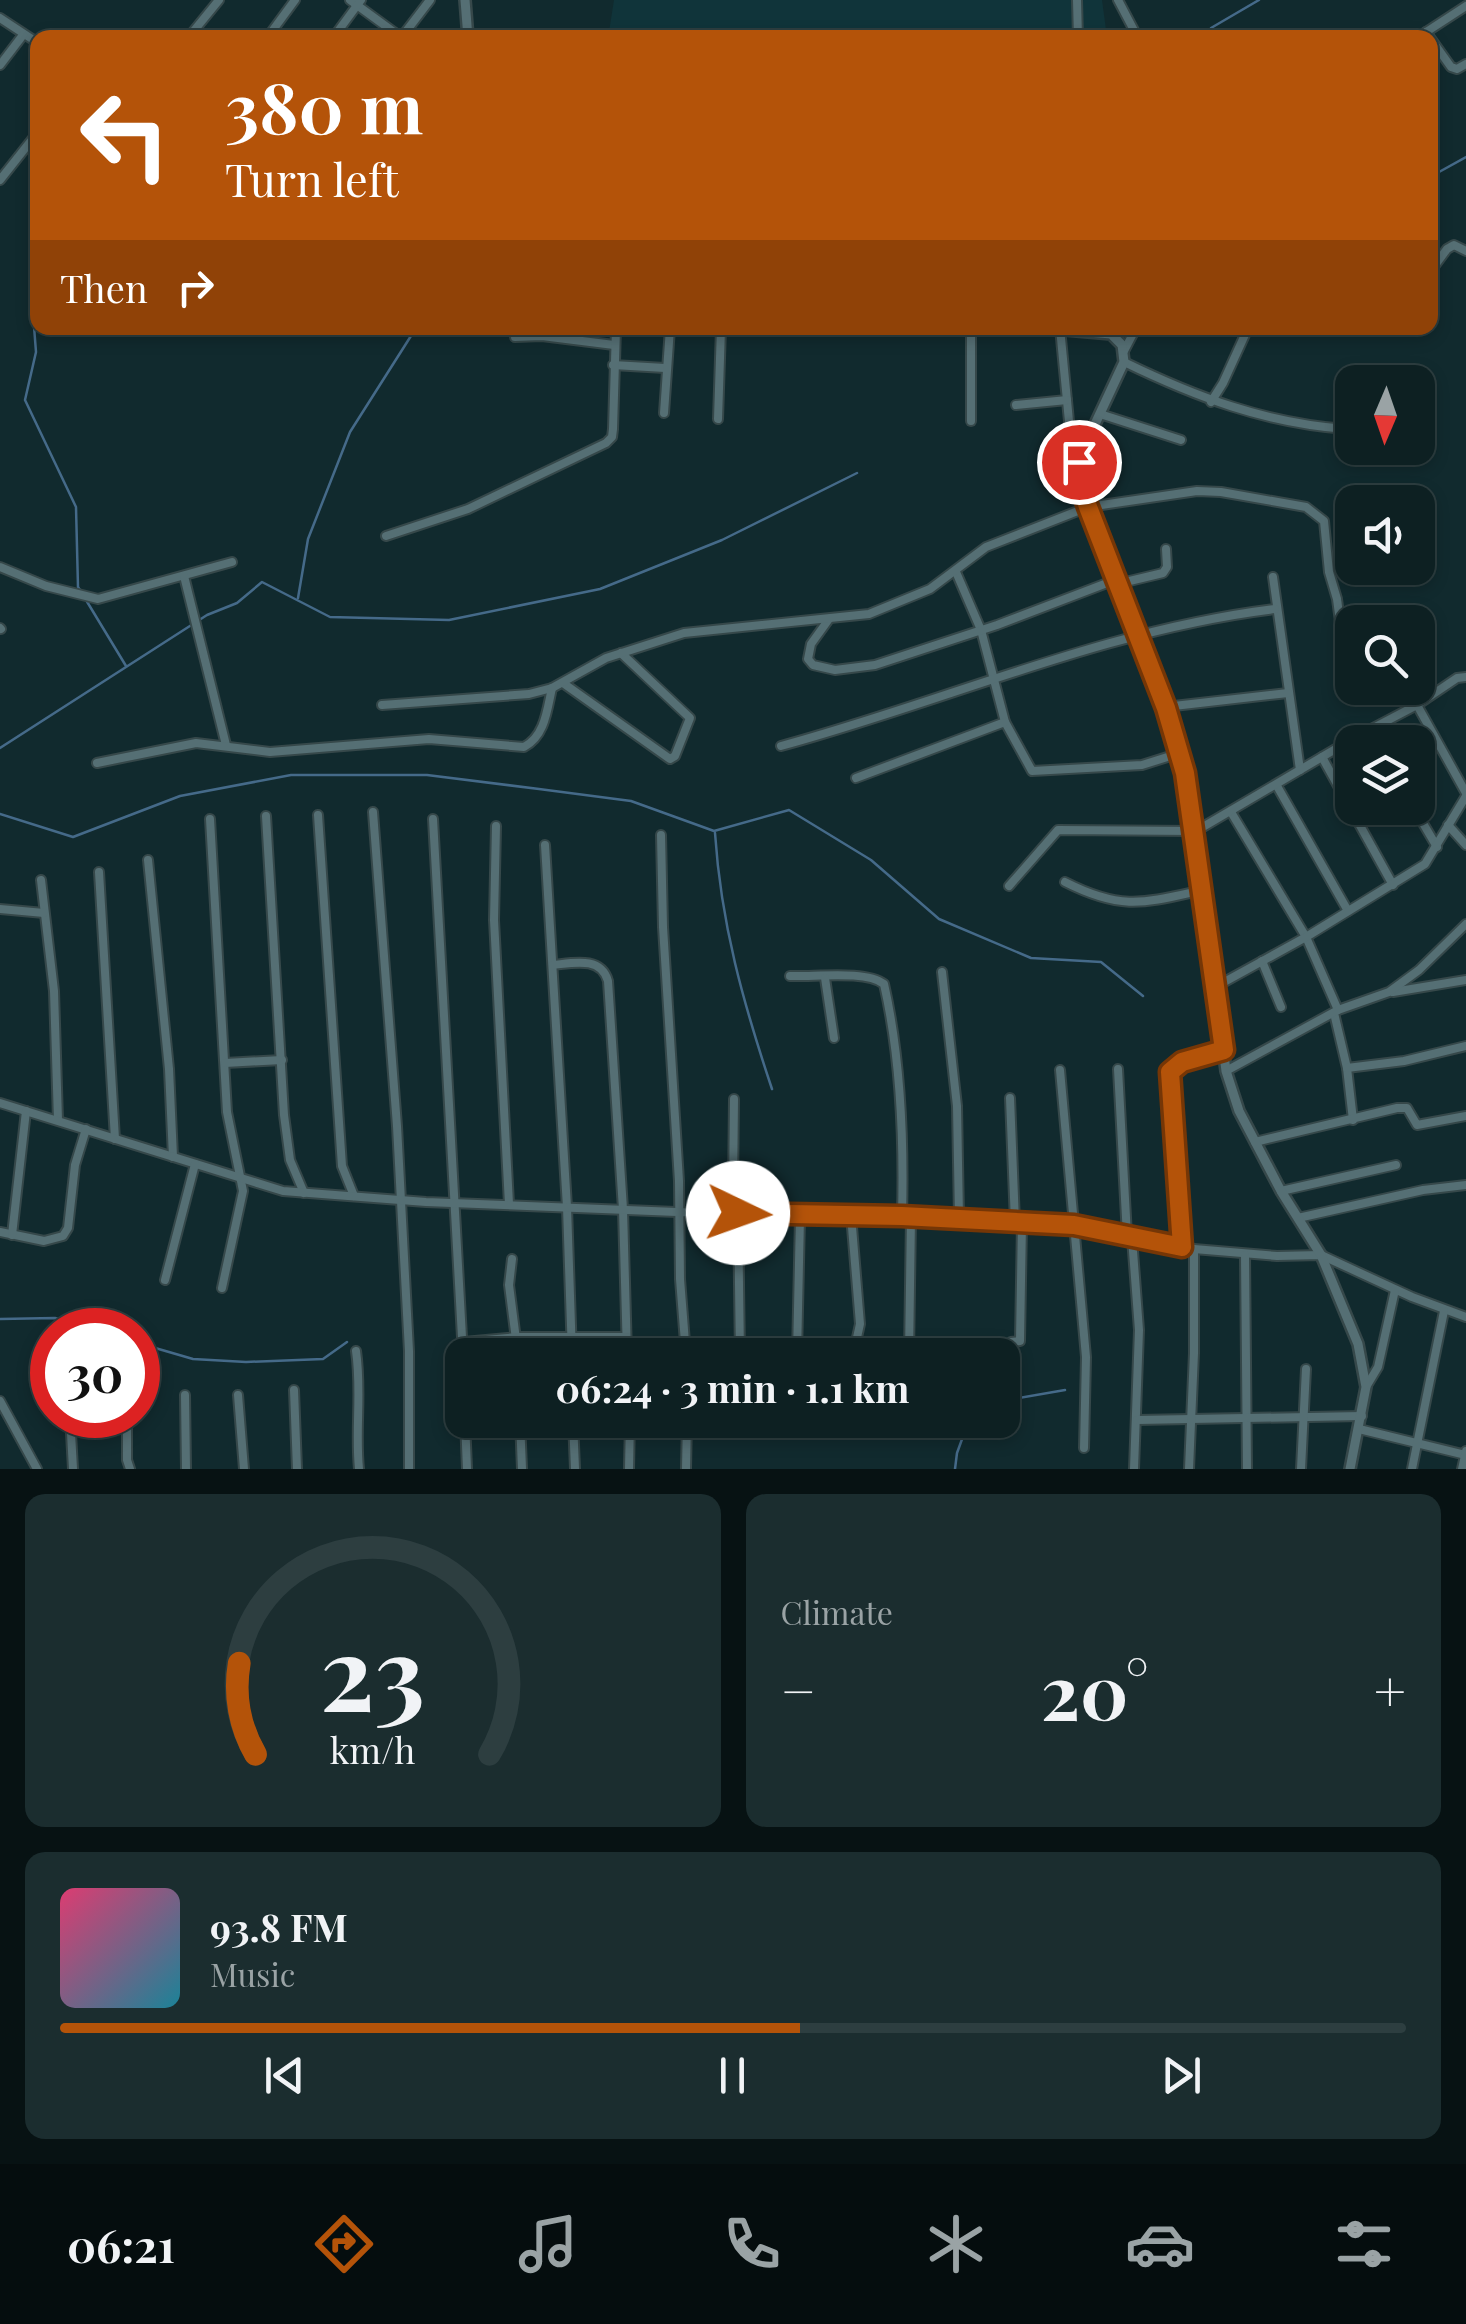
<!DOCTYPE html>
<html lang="en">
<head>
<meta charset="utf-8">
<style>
  :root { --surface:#0d2022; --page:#1b2d2f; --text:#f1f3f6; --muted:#9aa3a5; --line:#2d3e40; --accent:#b45309 }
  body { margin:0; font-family:"Playfair Display",serif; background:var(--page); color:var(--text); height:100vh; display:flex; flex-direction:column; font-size:38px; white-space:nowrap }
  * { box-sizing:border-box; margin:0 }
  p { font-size:32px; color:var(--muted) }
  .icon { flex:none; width:55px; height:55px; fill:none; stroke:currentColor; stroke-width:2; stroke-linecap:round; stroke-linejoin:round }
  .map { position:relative; height:1469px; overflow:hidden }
  .details { display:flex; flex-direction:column; gap:25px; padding:25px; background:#071213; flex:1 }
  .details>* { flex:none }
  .top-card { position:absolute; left:30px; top:30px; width:1408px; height:305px; border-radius:20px; box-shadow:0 5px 15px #0003,0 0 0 2px var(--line); background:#b45309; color:#fff; overflow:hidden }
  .needle { width:65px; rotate:182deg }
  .tools { position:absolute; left:1335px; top:365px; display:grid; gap:20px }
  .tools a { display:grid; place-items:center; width:100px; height:100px; border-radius:20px; background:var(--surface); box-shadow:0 5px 15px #0003,0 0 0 2px var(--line); font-size:50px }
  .speed { position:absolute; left:30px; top:1308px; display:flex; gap:20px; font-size:50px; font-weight:700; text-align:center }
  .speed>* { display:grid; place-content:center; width:130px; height:130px; border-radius:50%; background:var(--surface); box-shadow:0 5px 15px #0003,0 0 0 2px var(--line); line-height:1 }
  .speed .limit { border:15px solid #d22; background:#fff; color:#111 }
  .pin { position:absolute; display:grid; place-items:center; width:85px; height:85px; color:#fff; margin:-42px; border:5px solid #fff; border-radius:50%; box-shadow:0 2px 10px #0007 }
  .me { position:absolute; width:110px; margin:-55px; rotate:93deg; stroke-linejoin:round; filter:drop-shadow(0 0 8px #0008) }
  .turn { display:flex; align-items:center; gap:35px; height:210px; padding:0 30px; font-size:45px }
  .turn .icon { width:130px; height:130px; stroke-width:2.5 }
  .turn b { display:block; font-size:70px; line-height:85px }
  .then { display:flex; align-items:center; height:95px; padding:0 30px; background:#0003; gap:20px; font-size:38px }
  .big { font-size:75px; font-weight:700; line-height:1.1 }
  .details .card { flex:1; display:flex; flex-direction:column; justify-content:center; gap:15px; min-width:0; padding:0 35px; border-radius:20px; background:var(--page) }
  .details .dial { align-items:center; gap:0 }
  .dial svg { height:260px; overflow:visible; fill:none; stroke:var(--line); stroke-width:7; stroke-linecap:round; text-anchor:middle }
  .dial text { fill:var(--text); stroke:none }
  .song { display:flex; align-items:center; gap:30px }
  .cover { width:120px; height:120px; border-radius:15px; background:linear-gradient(135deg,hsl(340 70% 55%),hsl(190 70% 35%)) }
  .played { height:10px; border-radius:5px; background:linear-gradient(90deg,var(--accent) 55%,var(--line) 55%) }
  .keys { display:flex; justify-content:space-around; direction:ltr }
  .heat { display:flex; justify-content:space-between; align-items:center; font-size:55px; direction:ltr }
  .details .tiles { flex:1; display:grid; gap:25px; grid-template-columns:1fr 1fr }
  .card:last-child { grid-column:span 2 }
  .trip { position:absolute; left:445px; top:1338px; width:575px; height:100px; border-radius:20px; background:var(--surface); box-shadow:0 5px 15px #0003,0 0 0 2px var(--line); font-weight:700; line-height:100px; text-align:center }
  .tab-bar { display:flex; height:160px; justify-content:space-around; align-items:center; background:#050d0e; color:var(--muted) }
  .tab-bar .icon { width:70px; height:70px }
  .tab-bar .current { color:var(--accent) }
  .tab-bar b { font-size:45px; color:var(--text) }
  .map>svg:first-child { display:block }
  .built { fill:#10343a }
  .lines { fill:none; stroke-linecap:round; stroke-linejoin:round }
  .stream { stroke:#456a89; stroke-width:2.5 }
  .minor-casing { stroke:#36484a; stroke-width:12 }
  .tertiary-casing { stroke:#36484a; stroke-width:14 }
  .minor { stroke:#556f74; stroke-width:8 }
  .tertiary { stroke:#556f74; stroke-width:9 }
  .route-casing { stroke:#753606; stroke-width:25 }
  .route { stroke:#b45309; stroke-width:18 }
</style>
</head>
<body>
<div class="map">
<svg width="1466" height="1469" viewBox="0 0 1466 1469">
  <rect width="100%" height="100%" fill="#112a2e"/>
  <path class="built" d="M 614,0 L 1102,0 L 1107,37 L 608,38 Z"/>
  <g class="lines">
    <g class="stream">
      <path d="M 1211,28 L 1259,0"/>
      <path d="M 1430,177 L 1466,157"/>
      <path d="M 38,264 L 31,288 L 36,352 L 25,400 L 76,507 L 78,587 L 82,593"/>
      <path d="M 298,598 L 308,539 L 350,432 L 416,328"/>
      <path d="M 86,600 L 126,666"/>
      <path d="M 0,748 L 207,615 L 237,603 L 262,582 L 330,617 L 449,620 L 600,589 L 722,540 L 857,473"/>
      <path d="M 0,814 L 73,837 L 180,796 L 291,775 L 427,775 L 539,789 L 631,801 L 714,831 L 789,810 L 871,860 L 939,919 L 1031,958 L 1101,962 L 1143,996"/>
      <path d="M 715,833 C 721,924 743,1002 772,1089"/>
      <path d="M 0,1319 L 55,1318 L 95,1330"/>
      <path d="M 138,1343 L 193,1359 L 246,1362 L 323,1359 L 347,1342"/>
      <path d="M 1002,1401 L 1065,1390"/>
      <path d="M 955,1469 L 957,1453 L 969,1420"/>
    </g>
    <g class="minor-casing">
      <g id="minor">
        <path d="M 350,0 L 402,38"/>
        <path d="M 1077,0 L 1078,38"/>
        <path d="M 1118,0 L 1138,38"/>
        <path d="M 0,18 L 38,43"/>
        <path d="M 1426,32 L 1451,67 L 1457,69 L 1466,64"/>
        <path d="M 270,34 L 295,0"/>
        <path d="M 114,38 L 116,35"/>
        <path d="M 188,38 L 219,0"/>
        <path d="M 333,38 L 361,0"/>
        <path d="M 401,38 L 430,0"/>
        <path d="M 1417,38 L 1466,6"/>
        <path d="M 0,65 L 23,35"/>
        <path d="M 0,180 L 38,132"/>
        <path d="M 1430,272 L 1447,249 L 1454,245 L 1466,251"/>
        <path d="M 1060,328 L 1071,442 L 1079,462"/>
        <path d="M 515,337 L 542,336 L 614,345"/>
        <path d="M 1124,351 L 1136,328"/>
        <path d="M 1124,362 C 1196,397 1265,423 1346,429"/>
        <path d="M 613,365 L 665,368"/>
        <path d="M 1211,402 L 1223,383 L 1248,328"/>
        <path d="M 1016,405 L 1067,400"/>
        <path d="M 664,413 L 670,328"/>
        <path d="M 1100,414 L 1181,440"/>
        <path d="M 718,419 L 721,328"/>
        <path d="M 971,421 L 971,328"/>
        <path d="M 386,536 L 468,509 L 606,443 L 612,437 L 613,429 L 616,328"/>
        <path d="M 0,567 L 46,586 L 98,599 L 232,562"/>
        <path d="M 956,572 L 981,630 L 1005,722 L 1032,771 L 1142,765 L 1180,753"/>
        <path d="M 184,576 L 226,745"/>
        <path d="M 1273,577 L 1300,770"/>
        <path d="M 1117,584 L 1163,573 L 1167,567 L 1166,549"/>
        <path d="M 829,619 L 811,644 L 808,659 L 813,665 L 835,670 L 875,665 L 997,625 L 1115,580"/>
        <path d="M 0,628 L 1,629"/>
        <path d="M 563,683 L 670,759 L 675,756 L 690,718 L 621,653"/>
        <path d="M 382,705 L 529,694 L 552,688 L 606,658 L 684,633 L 869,614 L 930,589 L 986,547 L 1088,507 L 1197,491 L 1221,492 L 1306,507 L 1324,521 L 1329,572 L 1337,599 L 1346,667"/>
        <path d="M 1417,705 L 1466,793"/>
        <path d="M 1165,707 L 1288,693"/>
        <path d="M 781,746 C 947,701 1103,630 1275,609"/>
        <path d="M 1322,757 L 1393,885"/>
        <path d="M 97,763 L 196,743 L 270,752 L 429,739 L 524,747 C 545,736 547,710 552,688"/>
        <path d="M 856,778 L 1005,722"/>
        <path d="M 1277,786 L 1348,911"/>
        <path d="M 1414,808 L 1437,847"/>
        <path d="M 373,812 L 397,1126 L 409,1351 L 409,1469"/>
        <path d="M 1231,812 L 1306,937 L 1338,1010"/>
        <path d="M 318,815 L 342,1166 L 354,1196"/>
        <path d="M 266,816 L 284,1115 L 290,1160 L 304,1193"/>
        <path d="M 210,819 L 227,1112 L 243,1191 L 222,1288"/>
        <path d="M 433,819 L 463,1355"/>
        <path d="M 1448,825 L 1466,845"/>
        <path d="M 496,826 L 494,920 L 509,1204"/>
        <path d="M 661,835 L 663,927 L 679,1181 L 680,1279 L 686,1355"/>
        <path d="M 545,845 L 567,1207 L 572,1355"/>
        <path d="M 148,860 L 169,1069 L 173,1157"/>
        <path d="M 99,872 L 115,1139"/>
        <path d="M 41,880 L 54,991 L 58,1120"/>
        <path d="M 1065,882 C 1122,911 1144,903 1203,890"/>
        <path d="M 1009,886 L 1058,830 L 1196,831 L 1356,737 L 1417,705 L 1457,678 L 1466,677"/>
        <path d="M 0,909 L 44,913"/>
        <path d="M 1262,961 L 1281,1007"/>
        <path d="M 553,965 C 573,963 601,956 608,981 L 623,1209 L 627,1355"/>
        <path d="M 942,972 L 957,1106 L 959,1218"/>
        <path d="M 790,976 C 815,977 866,970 884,984 C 901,1059 904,1140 902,1216"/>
        <path d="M 825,978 L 834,1038"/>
        <path d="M 1217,986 L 1306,937 L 1425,864 L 1466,796"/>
        <path d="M 1393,992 L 1466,980"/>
        <path d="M 1334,1013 L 1347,1068 L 1353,1120"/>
        <path d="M 225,1063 L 282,1060"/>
        <path d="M 1347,1068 L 1404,1061 L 1466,1046"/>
        <path d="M 1118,1069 L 1127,1236"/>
        <path d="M 1060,1070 L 1086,1357 L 1084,1448"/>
        <path d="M 1226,1071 L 1338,1010 L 1389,992 L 1419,970 L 1466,924"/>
        <path d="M 1010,1098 L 1015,1222"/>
        <path d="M 734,1099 L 733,1189 L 738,1213 L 740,1355"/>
        <path d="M 0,1103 L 283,1191 L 426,1202 L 800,1217 L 936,1217 L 1074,1225 L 1194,1249 L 1277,1256 L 1321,1255 L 1412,1297 L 1466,1317"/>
        <path d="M 1255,1142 L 1397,1108 L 1407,1108 L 1417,1125 L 1466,1116"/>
        <path d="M 1281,1191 L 1396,1165"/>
        <path d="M 1298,1218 L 1423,1190 L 1466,1185"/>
        <path d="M 0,1232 L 44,1241 L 63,1236 L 68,1228 L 75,1165 L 86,1129"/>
        <path d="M 12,1235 L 26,1111"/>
        <path d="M 1132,1238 L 1139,1330 L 1134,1469"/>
        <path d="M 1182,1247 L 1170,1072 L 1182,1062 L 1224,1050"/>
        <path d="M 1245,1255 L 1247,1469"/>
        <path d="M 512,1259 L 509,1285 L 518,1355"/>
        <path d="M 165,1280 L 195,1164"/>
        <path d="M 464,1342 L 517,1337 L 626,1337"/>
        <path d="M 1011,1342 L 1020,1341 L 1022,1222"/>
        <path d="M 686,1346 L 856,1342 L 860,1324 L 851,1215"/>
        <path d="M 356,1351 C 362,1391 355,1429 359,1469"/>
        <path d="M 797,1355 L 800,1217"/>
        <path d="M 909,1355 L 911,1217"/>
        <path d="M 1366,1387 L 1378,1367 L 1395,1290"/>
        <path d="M 294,1390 L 297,1469"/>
        <path d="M 185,1395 L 186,1469"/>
        <path d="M 238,1395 L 244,1469"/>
        <path d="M 0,1401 L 37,1469"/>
        <path d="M 70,1415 L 73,1469"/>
        <path d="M 127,1415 L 127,1460 L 130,1469"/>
        <path d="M 465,1420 L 467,1469"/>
        <path d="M 520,1420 L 522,1469"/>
        <path d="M 573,1420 L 575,1469"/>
        <path d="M 1137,1420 L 1362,1416"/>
        <path d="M 1359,1429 L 1466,1455"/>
        <path d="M 629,1469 L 630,1420"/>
        <path d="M 686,1469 L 687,1420"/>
        <path d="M 1189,1469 L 1194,1353 L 1194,1249"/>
        <path d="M 1301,1469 L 1306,1369"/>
        <path d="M 1412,1469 L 1444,1311"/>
        <path d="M 1462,1469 L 1466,1451"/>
      </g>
    </g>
    <g class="tertiary-casing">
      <g id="tertiary">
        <path d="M 465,0 L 468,38"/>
        <path d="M 1042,328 L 1111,334 L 1122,345 L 1124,362 L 1082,452 L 1080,483 L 1180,753 L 1196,831 L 1226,1071 L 1239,1111 L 1281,1191 L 1321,1255 L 1358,1344 L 1366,1387 L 1350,1469"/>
      </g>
    </g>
    <use href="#minor" class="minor"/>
    <use href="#tertiary" class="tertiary"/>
  </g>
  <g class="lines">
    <g class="route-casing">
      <path id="route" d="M 738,1213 L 902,1216 L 1074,1225 L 1182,1247 L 1170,1072 L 1182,1062 L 1224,1050 L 1185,773 L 1166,708 L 1088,507 L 1080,483 L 1079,462"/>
    </g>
    <use href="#route" class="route"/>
  </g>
</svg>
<div class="tools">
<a><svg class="needle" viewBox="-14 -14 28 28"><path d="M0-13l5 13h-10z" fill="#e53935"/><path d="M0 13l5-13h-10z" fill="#9aa3a5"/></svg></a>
<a><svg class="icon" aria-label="sound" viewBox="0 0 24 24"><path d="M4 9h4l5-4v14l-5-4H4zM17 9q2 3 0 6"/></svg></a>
<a><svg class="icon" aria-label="search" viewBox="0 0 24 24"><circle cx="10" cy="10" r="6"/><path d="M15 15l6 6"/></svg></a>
<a><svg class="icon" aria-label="layers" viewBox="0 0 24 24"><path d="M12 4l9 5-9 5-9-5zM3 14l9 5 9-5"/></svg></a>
</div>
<div class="speed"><div class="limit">30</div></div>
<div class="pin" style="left:1079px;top:462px;background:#d93025"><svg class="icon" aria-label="arrive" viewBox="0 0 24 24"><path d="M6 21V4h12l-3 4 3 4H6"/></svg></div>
<svg class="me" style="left:738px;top:1213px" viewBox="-20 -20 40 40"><circle r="19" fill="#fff"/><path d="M0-13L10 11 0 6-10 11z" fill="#b45309"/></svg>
<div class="trip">06:24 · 3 min · 1.1 km</div>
<div class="top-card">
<div class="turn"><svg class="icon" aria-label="left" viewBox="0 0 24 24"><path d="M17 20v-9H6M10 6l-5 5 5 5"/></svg><div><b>380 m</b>Turn left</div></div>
<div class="then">Then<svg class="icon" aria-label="right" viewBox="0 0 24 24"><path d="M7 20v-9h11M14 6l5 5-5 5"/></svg></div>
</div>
</div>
<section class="details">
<div class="tiles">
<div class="card dial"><svg viewBox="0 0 100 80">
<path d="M14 69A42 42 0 1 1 86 69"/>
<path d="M14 69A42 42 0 0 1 9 41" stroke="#b45309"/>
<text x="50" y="56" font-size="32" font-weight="700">23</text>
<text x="50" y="72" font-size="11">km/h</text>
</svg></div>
<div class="card"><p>Climate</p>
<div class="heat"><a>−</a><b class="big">20°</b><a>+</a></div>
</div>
<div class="card">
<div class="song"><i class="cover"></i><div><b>93.8 FM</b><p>Music</p></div></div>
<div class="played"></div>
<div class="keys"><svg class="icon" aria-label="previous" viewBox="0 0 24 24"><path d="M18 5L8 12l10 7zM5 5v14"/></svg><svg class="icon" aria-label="pause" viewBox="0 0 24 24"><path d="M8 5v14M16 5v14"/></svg><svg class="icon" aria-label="next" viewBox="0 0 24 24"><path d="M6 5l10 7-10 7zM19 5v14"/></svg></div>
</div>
</div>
</section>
<nav class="tab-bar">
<b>06:21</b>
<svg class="icon current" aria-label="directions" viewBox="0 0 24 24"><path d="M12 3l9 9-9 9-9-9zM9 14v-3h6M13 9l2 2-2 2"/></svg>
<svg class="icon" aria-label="music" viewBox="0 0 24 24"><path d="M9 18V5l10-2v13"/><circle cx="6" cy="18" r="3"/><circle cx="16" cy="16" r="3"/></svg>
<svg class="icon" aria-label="phone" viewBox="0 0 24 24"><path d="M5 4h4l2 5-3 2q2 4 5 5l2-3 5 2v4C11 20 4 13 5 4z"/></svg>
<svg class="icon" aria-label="climate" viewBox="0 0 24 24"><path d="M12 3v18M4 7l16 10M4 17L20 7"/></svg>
<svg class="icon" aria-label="car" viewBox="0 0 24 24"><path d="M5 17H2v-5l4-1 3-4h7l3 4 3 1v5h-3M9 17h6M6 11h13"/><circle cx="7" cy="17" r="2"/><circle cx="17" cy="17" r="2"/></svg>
<svg class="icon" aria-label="filters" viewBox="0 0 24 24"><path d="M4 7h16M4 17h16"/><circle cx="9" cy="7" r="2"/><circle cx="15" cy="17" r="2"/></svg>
</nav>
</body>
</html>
